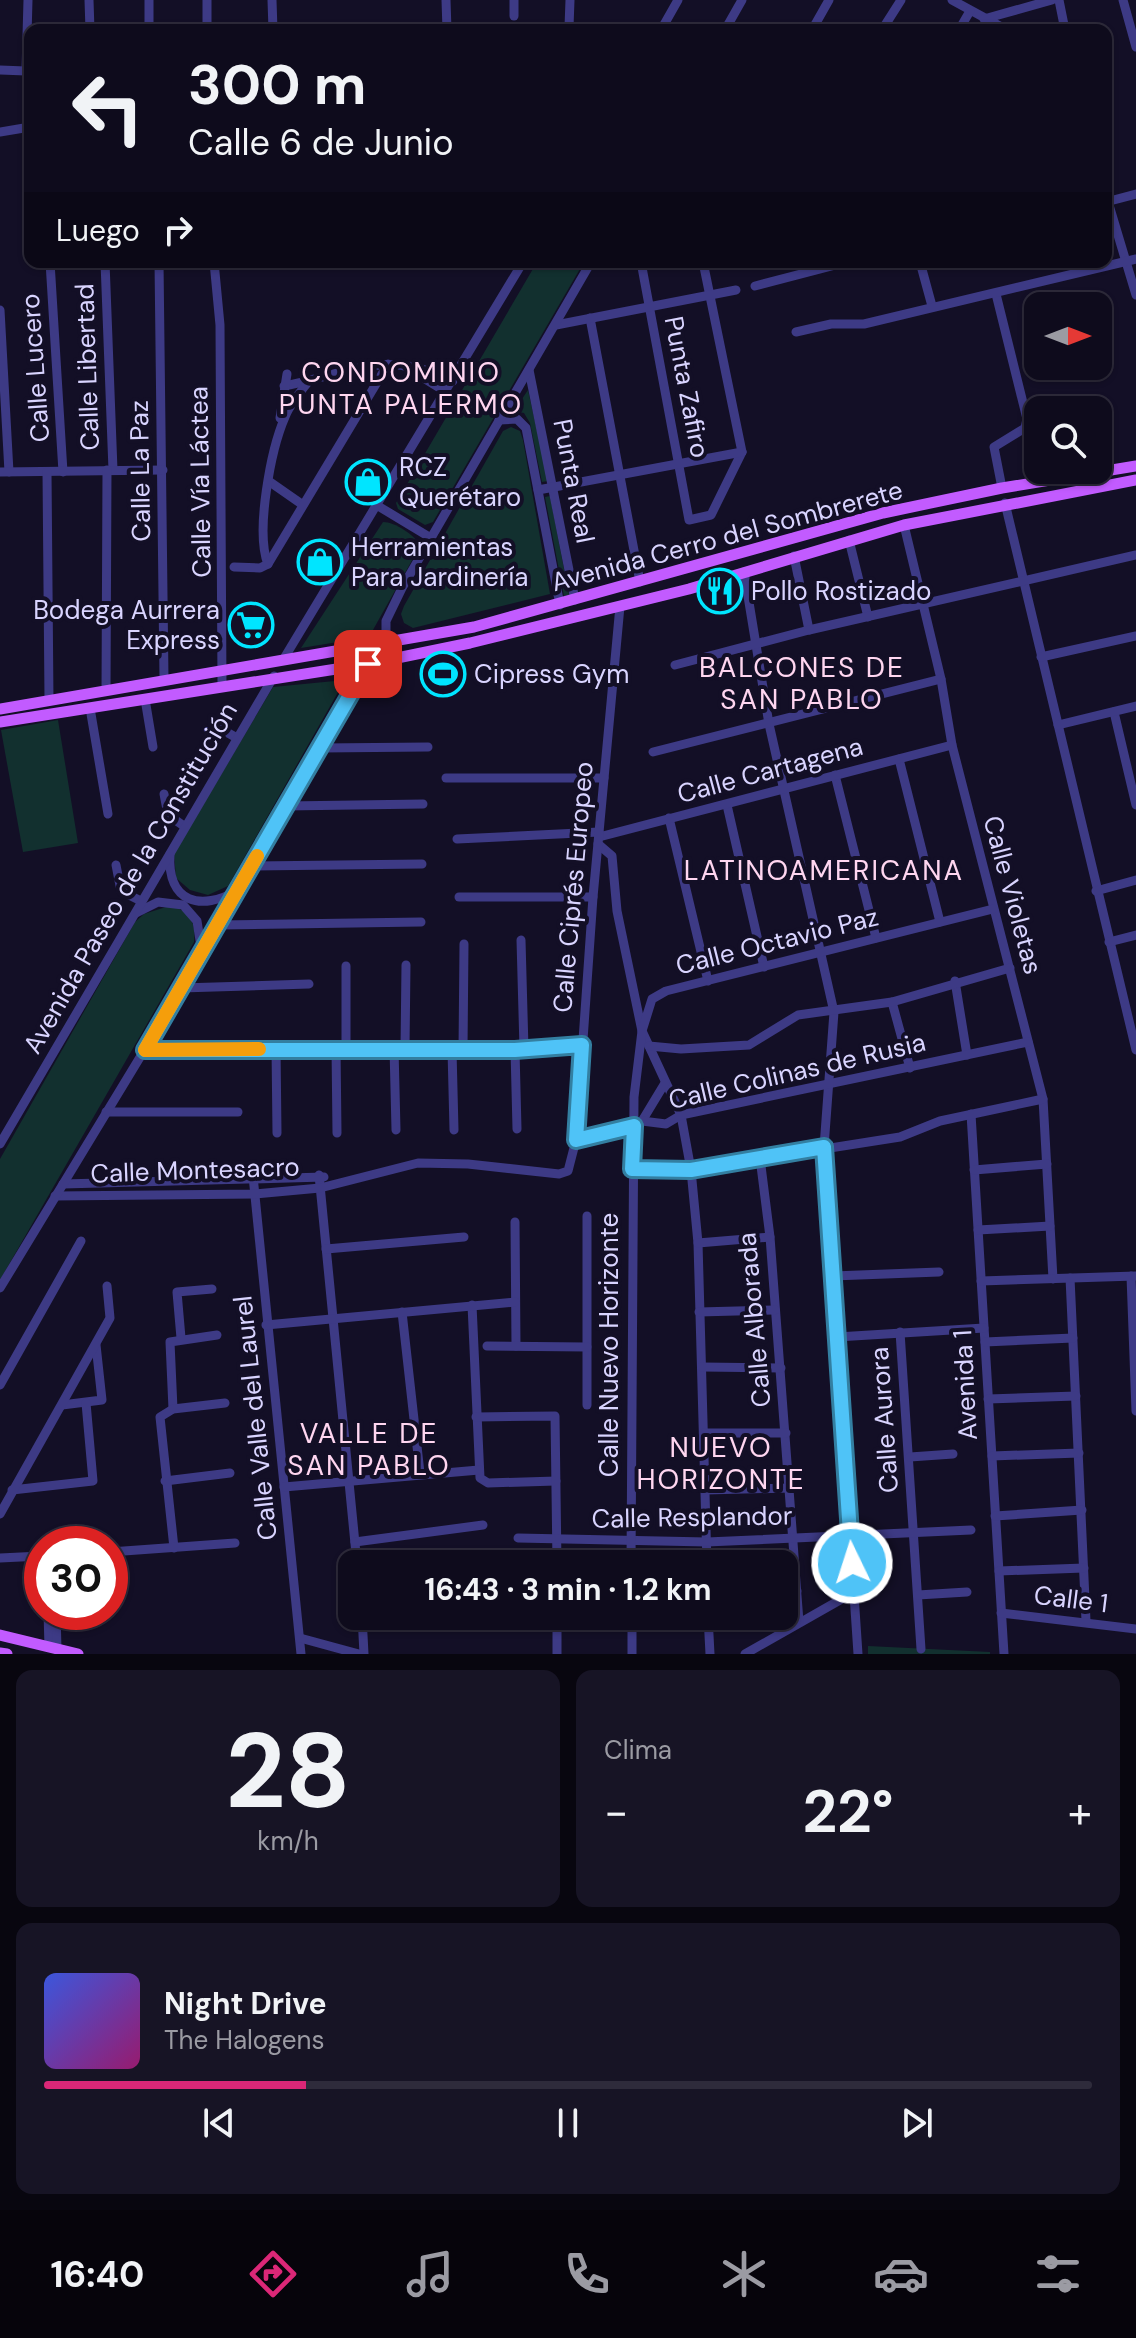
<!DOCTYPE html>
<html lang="es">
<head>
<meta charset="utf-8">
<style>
  :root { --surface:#0e0b1c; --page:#171425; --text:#f1f3f6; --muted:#9b9ba3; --line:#2e2b3b; --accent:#db2777 }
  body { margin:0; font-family:"DM Sans",sans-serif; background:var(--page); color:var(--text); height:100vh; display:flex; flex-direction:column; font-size:30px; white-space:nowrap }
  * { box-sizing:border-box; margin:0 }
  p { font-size:26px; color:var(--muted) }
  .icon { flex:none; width:44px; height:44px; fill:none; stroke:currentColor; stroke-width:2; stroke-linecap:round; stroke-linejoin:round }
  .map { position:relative; height:1654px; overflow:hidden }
  .panel { display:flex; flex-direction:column; gap:16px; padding:16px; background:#08060f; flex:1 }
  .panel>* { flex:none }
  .hud { position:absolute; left:24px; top:24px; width:1088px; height:244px; border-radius:16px; box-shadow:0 2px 6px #0004,0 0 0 2px var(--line); background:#0e0b1c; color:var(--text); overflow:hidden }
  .needle { width:52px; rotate:90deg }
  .buttons { position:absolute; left:1024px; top:292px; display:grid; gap:16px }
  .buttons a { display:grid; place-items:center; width:88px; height:88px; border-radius:16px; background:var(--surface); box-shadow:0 2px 6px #0004,0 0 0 2px var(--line); font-size:40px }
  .speed { position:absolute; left:24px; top:1526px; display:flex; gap:16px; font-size:40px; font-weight:700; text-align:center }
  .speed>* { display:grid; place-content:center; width:104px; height:104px; border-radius:50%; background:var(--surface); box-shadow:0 2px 6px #0004,0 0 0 2px var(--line); line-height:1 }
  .speed .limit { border:12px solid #d22; background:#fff; color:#111 }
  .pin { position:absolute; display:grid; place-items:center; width:68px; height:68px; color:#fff; margin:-34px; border-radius:16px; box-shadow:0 4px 12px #0006 }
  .me { position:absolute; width:88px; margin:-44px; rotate:356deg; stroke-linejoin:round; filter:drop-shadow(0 0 6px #0008) }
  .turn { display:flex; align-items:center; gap:28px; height:168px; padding:0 32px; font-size:36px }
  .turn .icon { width:104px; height:104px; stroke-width:2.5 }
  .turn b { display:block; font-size:56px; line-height:68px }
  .then { display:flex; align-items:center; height:76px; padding:0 32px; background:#0003; gap:16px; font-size:30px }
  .big { font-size:60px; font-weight:700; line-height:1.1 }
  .panel .widget { flex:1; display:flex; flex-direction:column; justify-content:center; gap:12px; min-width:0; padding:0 28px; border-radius:16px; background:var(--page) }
  .panel .dial { align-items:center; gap:0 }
  .dial b { font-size:104px; line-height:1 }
  .song { display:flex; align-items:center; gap:24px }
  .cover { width:96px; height:96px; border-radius:12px; background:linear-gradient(135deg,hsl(230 70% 55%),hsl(320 70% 35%)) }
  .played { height:8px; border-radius:4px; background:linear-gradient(90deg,var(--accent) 25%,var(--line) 25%) }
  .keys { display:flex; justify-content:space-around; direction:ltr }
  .heat { display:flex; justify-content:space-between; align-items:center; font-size:44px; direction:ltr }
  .panel .tiles { flex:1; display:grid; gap:16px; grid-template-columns:1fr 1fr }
  .widget:last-child { grid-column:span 2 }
  .trip { position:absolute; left:338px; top:1550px; width:460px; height:80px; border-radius:16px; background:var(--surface); box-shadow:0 2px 6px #0004,0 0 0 2px var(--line); font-weight:700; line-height:80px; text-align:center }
  .dock { display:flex; height:128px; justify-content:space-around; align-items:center; background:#06040b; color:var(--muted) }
  .dock .icon { width:56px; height:56px }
  .dock .selected { color:var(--accent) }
  .dock b { font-size:36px; color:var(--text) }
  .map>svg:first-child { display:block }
  .green { fill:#12302f }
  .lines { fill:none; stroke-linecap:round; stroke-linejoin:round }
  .minor { stroke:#3d3a85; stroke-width:9 }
  .major { stroke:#c25bff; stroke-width:11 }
  .route-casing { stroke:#337fa1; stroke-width:20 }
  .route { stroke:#4fc3f7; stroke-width:14 }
  .slow { stroke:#f59e0b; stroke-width:14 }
  .labels { text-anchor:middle; stroke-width:8; stroke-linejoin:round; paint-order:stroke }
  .street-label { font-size:26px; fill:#d9d4ff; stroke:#130f26 }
  .poi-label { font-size:26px; fill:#d9d4ff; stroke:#130f26; text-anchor:start }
  .neighbourhood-label { font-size:28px; letter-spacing:2px; fill:#ffd6f0; stroke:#130f26 }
</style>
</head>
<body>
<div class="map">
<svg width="1136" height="1654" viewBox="0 0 1136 1654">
  <rect width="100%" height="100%" fill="#130f26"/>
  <g class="green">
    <path d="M 537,262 L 584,262 L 433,522 L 425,525 L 398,509 L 396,503 Z"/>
    <path d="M 528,390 L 548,481 L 542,482 L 530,423 L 524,413 L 514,411 Z"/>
    <path d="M 511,427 L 520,431 L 523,440 L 550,594 L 413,628 L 404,623 L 401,614 L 404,606 L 503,431 Z"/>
    <path d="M 550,496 L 569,595 L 564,596 L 545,497 Z"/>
    <path d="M 383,522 C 395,522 415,535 420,546 L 369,637 L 301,648 Z"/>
    <path d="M 345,680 L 228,886 L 208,895 L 190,890 L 176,878 L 174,854 L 273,687 Z"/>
    <path d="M 58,720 L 78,843 L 23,852 L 1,730 Z"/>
    <path d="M 169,906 C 190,910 196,922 194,942 L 0,1280 L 0,1159 L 135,922 L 144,914 Z"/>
    <path d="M 868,1646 L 990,1652 L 990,1654 L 868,1654 Z"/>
  </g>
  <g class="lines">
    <g class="minor">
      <path d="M 28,0 L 26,71 L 30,84"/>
      <path d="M 89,0 L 90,30"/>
      <path d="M 207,0 L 207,30"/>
      <path d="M 272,0 L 273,30"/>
      <path d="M 446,0 L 447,30"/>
      <path d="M 514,0 L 514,16"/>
      <path d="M 952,0 L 1007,30"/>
      <path d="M 1059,0 L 1065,30"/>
      <path d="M 1123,0 L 1136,47"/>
      <path d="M 984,19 L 1052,0"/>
      <path d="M 569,27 L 570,0"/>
      <path d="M 149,30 L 149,0"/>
      <path d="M 661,30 L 678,0"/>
      <path d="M 725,30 L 742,0"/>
      <path d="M 812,30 L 829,0"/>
      <path d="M 882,30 L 901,0"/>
      <path d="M 959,30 L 970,11"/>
      <path d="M 0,70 L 26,71"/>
      <path d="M 0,132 L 30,127"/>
      <path d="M 1106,195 L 1136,295"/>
      <path d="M 1106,202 L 1136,194"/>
      <path d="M 50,262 L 63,472"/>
      <path d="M 105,262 L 113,470"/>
      <path d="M 159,262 L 164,679"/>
      <path d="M 214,262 L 220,325 L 222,686"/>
      <path d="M 641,262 L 689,520 L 711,515 L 742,452"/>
      <path d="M 703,262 L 742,452"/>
      <path d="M 920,262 L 932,306"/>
      <path d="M 755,286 L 847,262"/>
      <path d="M 996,294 L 1027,419 L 1025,428 L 994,447 L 1002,488"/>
      <path d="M 0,310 L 9,472"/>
      <path d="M 590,318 L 640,582"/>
      <path d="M 556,325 L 736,290"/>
      <path d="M 796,332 L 831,324 L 864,324 L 1136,259"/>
      <path d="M 404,366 L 446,392"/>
      <path d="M 529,370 L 575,600"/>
      <path d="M 284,386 C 350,373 389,348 453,381"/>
      <path d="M 280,418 L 287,374"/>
      <path d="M 499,420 L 517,419 L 526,428 L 560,605"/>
      <path d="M 0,472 L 163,470"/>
      <path d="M 47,472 L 49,700"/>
      <path d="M 270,482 L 303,505"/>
      <path d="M 538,490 L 742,452"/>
      <path d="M 1005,503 L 1136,1050"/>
      <path d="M 378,506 L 431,538"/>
      <path d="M 904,525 L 941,679 L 952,745 L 1043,1099 L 1053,1279"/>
      <path d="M 849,540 L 868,617"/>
      <path d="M 794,556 L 809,630"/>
      <path d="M 268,564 C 255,532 271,449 285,417 C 290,404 300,392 309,381"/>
      <path d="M 234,567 L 260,568 L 268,564 L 388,364"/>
      <path d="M 744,572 L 769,724 L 834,1012 L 824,1147 L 858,1654"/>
      <path d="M 386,643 L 386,621 L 402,588 L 591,262"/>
      <path d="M 1041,657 L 1136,636"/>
      <path d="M 283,660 L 523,262"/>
      <path d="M 675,665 L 809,630 L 1136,555"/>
      <path d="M 106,691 L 107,470"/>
      <path d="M 145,699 L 153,747"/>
      <path d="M 90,708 L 108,814"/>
      <path d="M 1114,712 L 1136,805"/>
      <path d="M 1058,725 L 1136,706"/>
      <path d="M 208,731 L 221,729 L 237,738"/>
      <path d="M 321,748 L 428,747"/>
      <path d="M 653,752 L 941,679"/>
      <path d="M 899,759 L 940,922"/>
      <path d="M 835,775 L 876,938"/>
      <path d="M 446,778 L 604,778"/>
      <path d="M 164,794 L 168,815 L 184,826"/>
      <path d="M 727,805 L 764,967"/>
      <path d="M 286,806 L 423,804"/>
      <path d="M 669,818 L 708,981"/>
      <path d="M 599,837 L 952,745"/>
      <path d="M 457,839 L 599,832"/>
      <path d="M 598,844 L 612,856 L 617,911 L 642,1031 L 681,1115 L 691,1170 L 698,1243 L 707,1564"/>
      <path d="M 170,854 C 167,903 201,912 238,890"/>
      <path d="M 116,865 L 121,891 L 141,901"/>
      <path d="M 252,866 L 422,864"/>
      <path d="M 1096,891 L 1136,880"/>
      <path d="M 459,897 L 593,897"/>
      <path d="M 136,913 L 158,902 L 183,905 L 197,921 L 202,953"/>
      <path d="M 219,925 L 421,922"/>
      <path d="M 521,940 L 524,1049"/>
      <path d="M 1109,942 L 1136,935"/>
      <path d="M 955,981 L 967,1055"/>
      <path d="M 181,988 L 309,984"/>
      <path d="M 892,1002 L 910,1068"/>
      <path d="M 649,1046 L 681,1049 L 749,1045 L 798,1015 L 892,1002 L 1010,968"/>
      <path d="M 276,1048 L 277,1133"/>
      <path d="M 336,1048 L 337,1133"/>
      <path d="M 346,1048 L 346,966"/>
      <path d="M 394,1048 L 396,1130"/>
      <path d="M 405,1048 L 406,965"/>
      <path d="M 145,1050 L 515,1050 L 582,1045"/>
      <path d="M 452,1050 L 454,1130"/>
      <path d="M 463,1050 L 464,944"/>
      <path d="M 515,1050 L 517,1129"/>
      <path d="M 106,1112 L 238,1112"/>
      <path d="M 971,1114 L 1004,1654"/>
      <path d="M 642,1121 L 665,1083"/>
      <path d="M 576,1140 L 634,1126 L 642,1121 L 666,1124 L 681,1115 L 1028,1042"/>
      <path d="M 0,1144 L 274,676"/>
      <path d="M 760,1158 L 770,1237 L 799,1622"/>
      <path d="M 632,1169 L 691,1170 L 900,1137 L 940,1121 L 1043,1099"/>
      <path d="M 974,1170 L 1047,1164"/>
      <path d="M 319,1175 L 357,1564"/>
      <path d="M 253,1176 L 301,1654"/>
      <path d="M 63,1184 L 324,1177"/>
      <path d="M 55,1196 L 255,1194 L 320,1188 L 418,1163 L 468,1164 L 559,1174 L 568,1171 L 576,1140 L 593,897 L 620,606"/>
      <path d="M 587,1216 L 587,1405"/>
      <path d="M 515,1222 L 516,1346"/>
      <path d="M 978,1230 L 1050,1226"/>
      <path d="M 698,1243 L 770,1237"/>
      <path d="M 326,1249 L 464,1237"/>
      <path d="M 833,1276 L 939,1272"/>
      <path d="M 1131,1276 L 1136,1411"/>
      <path d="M 1070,1278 L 1086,1621"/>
      <path d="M 981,1281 L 1136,1276"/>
      <path d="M 0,1288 L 196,965 L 368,664"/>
      <path d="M 472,1305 L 480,1478 L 488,1483 L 556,1481"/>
      <path d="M 402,1312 L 420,1473"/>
      <path d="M 699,1312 L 775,1310"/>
      <path d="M 266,1325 L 515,1302"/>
      <path d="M 900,1332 L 921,1649"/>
      <path d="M 837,1337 L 984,1328"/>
      <path d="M 181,1338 L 177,1292 L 212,1289"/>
      <path d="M 985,1342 L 1073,1338"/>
      <path d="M 487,1346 L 587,1347"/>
      <path d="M 702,1367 L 781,1368"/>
      <path d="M 0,1385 L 81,1241"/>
      <path d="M 988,1399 L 1076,1396"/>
      <path d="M 62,1405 L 102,1400 L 96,1345"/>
      <path d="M 173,1409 L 170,1342 L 217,1335"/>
      <path d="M 476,1417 L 555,1416 L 557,1564"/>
      <path d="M 704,1433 L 786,1433"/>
      <path d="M 992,1456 L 1079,1453"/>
      <path d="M 910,1457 L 953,1454"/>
      <path d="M 165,1481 L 230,1473"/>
      <path d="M 284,1487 L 479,1470"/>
      <path d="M 12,1490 L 93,1481 L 86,1403"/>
      <path d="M 705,1490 L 790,1488"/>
      <path d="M 0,1514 L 110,1318 L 107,1286"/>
      <path d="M 995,1516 L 1082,1510"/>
      <path d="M 518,1538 L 707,1542 L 971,1530"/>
      <path d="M 355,1542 L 483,1525"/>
      <path d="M 174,1548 L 160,1417 L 173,1409 L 225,1403"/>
      <path d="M 110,1552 L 235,1543"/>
      <path d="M 0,1558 L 41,1556"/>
      <path d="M 631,1564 L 634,1097 L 642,1031 L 652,999 L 666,991 L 993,909"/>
      <path d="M 999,1571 L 1084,1568"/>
      <path d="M 784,1591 L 797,1591"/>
      <path d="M 918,1595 L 967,1592"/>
      <path d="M 48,1612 L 49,1647"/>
      <path d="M 56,1612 L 57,1649"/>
      <path d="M 1001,1613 L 1136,1629"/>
      <path d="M 362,1616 L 364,1654"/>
      <path d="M 557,1616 L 557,1654"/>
      <path d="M 632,1616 L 632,1654"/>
      <path d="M 708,1616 L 710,1654"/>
      <path d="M 300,1638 L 359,1654"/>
      <path d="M 745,1654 L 854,1592"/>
    </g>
    <g class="major">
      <path d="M 0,709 L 474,627 L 883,513 L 1002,488 L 1136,466"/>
      <path d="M 0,722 L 368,664 L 470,643 L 689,589 L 904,525 L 1136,480"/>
      <path d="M 0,1635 L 78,1654"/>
      <path d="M 0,1653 L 7,1654"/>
    </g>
  </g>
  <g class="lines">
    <g class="route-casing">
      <path id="route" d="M 368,664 L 145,1050 L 515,1050 L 582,1045 L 576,1140 L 634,1126 L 632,1169 L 691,1170 L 824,1147 L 852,1563"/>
    </g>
    <use href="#route" class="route"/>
    <path class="slow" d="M 257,856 L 145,1050 L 259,1049"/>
  </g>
  <defs>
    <g id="shop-ring" transform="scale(2.3)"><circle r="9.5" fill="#130f26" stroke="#00e5ff" stroke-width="1.5"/><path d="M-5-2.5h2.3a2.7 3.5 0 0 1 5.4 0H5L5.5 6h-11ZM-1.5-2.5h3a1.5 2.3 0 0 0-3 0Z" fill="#00e5ff"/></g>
    <g id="restaurant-ring" transform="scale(2.3)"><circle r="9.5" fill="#130f26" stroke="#00e5ff" stroke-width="1.5"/><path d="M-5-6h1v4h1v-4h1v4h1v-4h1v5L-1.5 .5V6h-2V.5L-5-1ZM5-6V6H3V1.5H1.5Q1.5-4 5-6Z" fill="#00e5ff"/></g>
    <g id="supermarket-ring" transform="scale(2.3)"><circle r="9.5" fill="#130f26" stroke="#00e5ff" stroke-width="1.5"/><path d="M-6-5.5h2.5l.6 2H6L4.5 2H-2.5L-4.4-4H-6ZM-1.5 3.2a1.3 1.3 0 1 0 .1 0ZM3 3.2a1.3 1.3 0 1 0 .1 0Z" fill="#00e5ff"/></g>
    <g id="stadium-ring" transform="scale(2.3)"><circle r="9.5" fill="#130f26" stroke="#00e5ff" stroke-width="1.5"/><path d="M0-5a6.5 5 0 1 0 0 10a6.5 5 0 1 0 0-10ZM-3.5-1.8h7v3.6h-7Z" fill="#00e5ff"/></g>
  </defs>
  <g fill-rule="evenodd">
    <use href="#shop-ring" x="368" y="482"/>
    <use href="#shop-ring" x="320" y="562"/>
    <use href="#restaurant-ring" x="720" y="591"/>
    <use href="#supermarket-ring" x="251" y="625"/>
    <use href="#stadium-ring" x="443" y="674"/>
  </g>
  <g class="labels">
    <g class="street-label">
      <text transform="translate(87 367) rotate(-92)" y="9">Calle Libertad</text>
      <text transform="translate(35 368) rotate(-94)" y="9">Calle Lucero</text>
      <text transform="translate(687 387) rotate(79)" y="9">Punta Zafiro</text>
      <text transform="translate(140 471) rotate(-91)" y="9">Calle La Paz</text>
      <text transform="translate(574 481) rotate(79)" y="9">Punta Real</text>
      <text transform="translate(200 482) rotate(-91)" y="9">Calle Vía Láctea</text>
      <text transform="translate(727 536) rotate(-15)" y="9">Avenida Cerro del Sombrerete</text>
      <text transform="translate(770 770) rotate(-15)" y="9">Calle Cartagena</text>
      <text transform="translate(130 878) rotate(-60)" y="9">Avenida Paseo de la Constitución</text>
      <text transform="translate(573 887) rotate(-85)" y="9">Calle Ciprés Europeo</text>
      <text transform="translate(1013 895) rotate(75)" y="9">Calle Violetas</text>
      <text transform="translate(777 941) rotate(-14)" y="9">Calle Octavio Paz</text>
      <text transform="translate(797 1071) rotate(-13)" y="9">Calle Colinas de Rusia</text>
      <text transform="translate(195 1170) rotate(-2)" y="9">Calle Montesacro</text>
      <text transform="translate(754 1320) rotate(-95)" y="9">Calle Alborada</text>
      <text transform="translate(609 1345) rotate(-90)" y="9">Calle Nuevo Horizonte</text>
      <text transform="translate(965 1385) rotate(-93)" y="9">Avenida 1</text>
      <text transform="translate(255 1418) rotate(-96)" y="9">Calle Valle del Laurel</text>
      <text transform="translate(884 1420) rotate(-94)" y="9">Calle Aurora</text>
      <text transform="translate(692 1517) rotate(-1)" y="9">Calle Resplandor</text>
      <text transform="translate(1071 1599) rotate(7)" y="9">Calle 1</text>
    </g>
    <g class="poi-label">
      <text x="399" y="476">RCZ<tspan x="399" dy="30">Querétaro</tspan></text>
      <text x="351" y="556">Herramientas<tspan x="351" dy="30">Para Jardinería</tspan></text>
      <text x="751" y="600">Pollo Rostizado</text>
      <text x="220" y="619" text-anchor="end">Bodega Aurrera<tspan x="220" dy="30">Express</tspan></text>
      <text x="474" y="683">Cipress Gym</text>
    </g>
    <g class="neighbourhood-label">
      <text x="401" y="382">CONDOMINIO<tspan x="401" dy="32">PUNTA PALERMO</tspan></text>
      <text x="802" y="677">BALCONES DE<tspan x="802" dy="32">SAN PABLO</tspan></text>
      <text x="824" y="880">LATINOAMERICANA</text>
      <text x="369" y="1443">VALLE DE<tspan x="369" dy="32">SAN PABLO</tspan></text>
      <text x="721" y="1457">NUEVO<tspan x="721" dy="32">HORIZONTE</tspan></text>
    </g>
  </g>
</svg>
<div class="buttons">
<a><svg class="needle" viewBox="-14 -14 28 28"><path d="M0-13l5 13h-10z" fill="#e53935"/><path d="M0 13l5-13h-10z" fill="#9b9ba3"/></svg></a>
<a><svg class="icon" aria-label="search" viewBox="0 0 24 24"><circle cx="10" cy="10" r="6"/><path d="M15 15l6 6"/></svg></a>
</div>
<div class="speed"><div class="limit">30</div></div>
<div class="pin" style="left:368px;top:664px;background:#d93025"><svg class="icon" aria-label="arrive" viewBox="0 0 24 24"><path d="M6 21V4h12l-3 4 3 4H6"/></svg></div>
<svg class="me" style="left:852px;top:1563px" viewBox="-20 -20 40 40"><circle r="17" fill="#4fc3f7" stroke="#fff" stroke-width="3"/><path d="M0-11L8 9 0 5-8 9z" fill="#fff"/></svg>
<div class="trip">16:43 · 3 min · 1.2 km</div>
<div class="hud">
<div class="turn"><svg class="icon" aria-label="left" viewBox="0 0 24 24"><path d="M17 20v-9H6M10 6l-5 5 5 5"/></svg><div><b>300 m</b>Calle 6 de Junio</div></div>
<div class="then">Luego<svg class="icon" aria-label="right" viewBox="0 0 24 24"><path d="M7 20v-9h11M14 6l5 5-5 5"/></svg></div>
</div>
</div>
<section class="panel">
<div class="tiles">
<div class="widget dial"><b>28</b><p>km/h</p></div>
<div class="widget"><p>Clima</p>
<div class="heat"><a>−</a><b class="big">22°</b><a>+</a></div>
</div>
<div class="widget">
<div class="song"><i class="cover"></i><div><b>Night Drive</b><p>The Halogens</p></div></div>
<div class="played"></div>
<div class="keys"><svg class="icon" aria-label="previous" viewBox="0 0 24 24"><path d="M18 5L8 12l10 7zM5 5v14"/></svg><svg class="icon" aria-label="pause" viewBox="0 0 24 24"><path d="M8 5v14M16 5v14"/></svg><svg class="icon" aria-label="next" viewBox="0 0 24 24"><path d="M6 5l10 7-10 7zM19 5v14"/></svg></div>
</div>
</div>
</section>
<nav class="dock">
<b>16:40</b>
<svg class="icon selected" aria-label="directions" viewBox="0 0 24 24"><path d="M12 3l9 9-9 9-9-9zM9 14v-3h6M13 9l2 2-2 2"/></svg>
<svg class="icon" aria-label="music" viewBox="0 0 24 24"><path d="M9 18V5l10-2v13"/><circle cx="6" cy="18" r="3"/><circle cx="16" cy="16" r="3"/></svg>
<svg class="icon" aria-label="phone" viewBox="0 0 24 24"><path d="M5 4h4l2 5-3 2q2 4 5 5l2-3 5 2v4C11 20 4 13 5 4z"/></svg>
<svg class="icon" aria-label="climate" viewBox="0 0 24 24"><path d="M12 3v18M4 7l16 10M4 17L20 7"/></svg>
<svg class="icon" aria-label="car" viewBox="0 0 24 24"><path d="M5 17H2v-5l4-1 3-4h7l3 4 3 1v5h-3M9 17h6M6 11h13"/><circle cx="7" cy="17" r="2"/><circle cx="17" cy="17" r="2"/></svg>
<svg class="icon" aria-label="filters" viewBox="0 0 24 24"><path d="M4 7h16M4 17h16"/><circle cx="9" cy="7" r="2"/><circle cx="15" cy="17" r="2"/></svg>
</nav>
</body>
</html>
